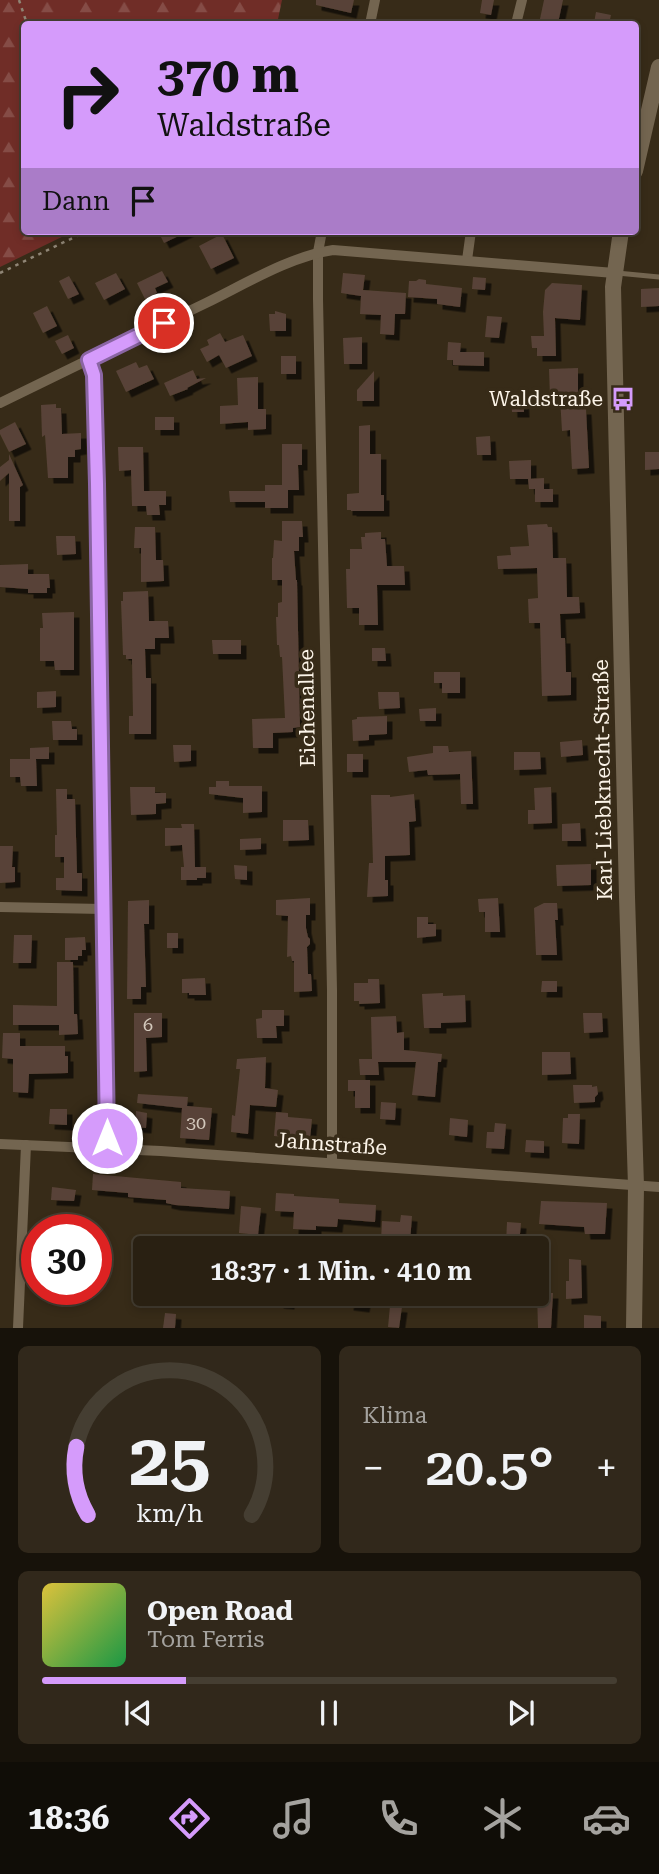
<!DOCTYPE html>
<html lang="de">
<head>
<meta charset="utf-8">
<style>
  :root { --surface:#292012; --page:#31281b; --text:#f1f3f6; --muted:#a5a39f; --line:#453e32; --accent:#d59bfb }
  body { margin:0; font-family:"Roboto Serif",serif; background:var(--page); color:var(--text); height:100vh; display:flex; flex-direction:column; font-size:26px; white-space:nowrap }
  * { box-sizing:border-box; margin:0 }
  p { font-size:23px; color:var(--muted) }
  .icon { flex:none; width:38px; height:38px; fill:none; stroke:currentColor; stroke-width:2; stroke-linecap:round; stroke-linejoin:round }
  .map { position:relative; height:1328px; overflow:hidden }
  .side { display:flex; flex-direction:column; gap:18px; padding:18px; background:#17120a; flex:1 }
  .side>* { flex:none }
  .hud { position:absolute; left:21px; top:21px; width:618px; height:214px; border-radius:7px; box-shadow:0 4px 10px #0003,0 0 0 2px var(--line); background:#d59bfb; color:#111; overflow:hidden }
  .speed { position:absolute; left:21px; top:1214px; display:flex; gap:14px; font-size:35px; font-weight:700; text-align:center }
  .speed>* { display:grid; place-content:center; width:91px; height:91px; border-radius:50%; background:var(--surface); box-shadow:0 4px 10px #0003,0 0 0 2px var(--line); line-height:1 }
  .speed .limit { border:10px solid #d22; background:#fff; color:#111 }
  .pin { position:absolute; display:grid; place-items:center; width:60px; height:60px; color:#fff; margin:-30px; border:4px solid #fff; border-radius:50%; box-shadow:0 2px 7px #0007 }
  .me { position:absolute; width:77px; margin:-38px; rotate:0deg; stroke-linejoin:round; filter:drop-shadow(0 0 5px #0008) }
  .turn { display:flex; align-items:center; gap:24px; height:147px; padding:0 21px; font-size:32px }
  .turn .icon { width:91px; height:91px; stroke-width:2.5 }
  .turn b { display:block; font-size:49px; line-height:60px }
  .then { display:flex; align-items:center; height:66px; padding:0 21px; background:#0003; gap:14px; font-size:26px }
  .big { font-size:52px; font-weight:600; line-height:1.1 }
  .side .widget { flex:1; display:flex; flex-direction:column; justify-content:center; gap:10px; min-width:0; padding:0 24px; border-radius:10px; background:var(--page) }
  .side .dial { align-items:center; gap:0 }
  .dial svg { height:182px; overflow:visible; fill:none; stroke:var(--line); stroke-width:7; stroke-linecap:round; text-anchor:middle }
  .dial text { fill:var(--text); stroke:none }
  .song { display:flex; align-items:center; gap:21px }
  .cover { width:84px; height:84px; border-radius:10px; background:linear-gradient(135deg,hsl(50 70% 55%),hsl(140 70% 35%)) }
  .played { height:7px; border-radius:4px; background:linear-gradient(90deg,var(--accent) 25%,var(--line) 25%) }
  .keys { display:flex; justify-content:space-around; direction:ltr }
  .heat { display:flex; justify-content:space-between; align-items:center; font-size:38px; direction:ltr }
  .side .tiles { flex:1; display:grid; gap:18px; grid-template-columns:1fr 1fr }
  .widget:last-child { grid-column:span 2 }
  .trip { position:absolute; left:133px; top:1236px; width:416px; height:70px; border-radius:7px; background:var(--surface); box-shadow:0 4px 10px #0003,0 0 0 2px var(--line); font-weight:600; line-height:70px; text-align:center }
  .tabs { display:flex; height:112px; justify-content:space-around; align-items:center; background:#100d07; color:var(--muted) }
  .tabs .icon { width:49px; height:49px }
  .tabs .on { color:var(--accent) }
  .tabs b { font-size:32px; color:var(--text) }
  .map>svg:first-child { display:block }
  .forest { fill:url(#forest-firs) }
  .building { fill:#584337; filter:url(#shadow) }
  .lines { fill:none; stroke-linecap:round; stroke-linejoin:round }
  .path { stroke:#8f8575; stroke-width:2.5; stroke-dasharray:3.5 5; stroke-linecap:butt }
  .lane { stroke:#736550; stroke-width:5 }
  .street { stroke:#736550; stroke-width:10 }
  .secondary { stroke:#736550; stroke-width:16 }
  .route-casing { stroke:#8a65a3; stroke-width:18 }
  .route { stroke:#d59bfb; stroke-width:12 }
  .labels { text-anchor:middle; stroke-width:7; stroke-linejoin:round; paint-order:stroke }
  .number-label { font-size:18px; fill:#d3c8bc }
  .poi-label { font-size:21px; fill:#fcf4e8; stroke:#372b18; text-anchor:end }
  .street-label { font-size:21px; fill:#fcf4e8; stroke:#372b18 }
</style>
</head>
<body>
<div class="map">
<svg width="659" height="1328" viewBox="0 0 659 1328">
  <defs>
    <pattern id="forest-firs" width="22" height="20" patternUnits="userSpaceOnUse" patternTransform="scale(1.75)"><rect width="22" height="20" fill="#702d27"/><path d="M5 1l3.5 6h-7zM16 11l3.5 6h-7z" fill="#854c46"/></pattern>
    <filter id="shadow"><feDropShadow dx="5.5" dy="5.5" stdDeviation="0" flood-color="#0009"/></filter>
  </defs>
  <rect width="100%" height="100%" fill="#372b18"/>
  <path class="forest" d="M 0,0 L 282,0 L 277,24 L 24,24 L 24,231 L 74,231 L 0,267 Z"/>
  <g class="building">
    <path d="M 316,0 L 354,0 L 351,13 L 316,5 Z"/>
    <path d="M 482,0 L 494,0 L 491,15 L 480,13 Z"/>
    <path d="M 544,0 L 563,0 L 558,23 L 540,19 Z"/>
    <path d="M 596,12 L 611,15 L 609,24 L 594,23 Z"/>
    <path d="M 158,231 L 189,231 L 164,243 Z"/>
    <path d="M 222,234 L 234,258 L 211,269 L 199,246 Z"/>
    <path d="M 162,271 L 168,282 L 155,288 L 157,293 L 145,299 L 137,283 Z"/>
    <path d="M 116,273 L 125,289 L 104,300 L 95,283 Z"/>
    <path d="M 343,273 L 365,275 L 363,290 L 406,293 L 405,314 L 395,314 L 394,335 L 380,334 L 381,315 L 360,314 L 361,296 L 341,293 Z"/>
    <path d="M 69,276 L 79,294 L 68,299 L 59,281 Z"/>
    <path d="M 473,277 L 486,278 L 485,290 L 472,289 Z"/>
    <path d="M 419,279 L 426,280 L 426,284 L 462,288 L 460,307 L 437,304 L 437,299 L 408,297 L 409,281 L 416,281 Z"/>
    <path d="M 552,283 L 582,285 L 580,320 L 555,318 L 556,356 L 537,356 L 537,348 L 532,348 L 531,336 L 544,336 L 543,312 L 545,290 Z"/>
    <path d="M 659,288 L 659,306 L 641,307 L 641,289 Z"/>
    <path d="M 47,306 L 57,326 L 43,333 L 33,313 Z"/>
    <path d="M 275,311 L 286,314 L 286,331 L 270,331 L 269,314 L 275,314 Z"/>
    <path d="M 487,316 L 502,317 L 499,338 L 485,337 Z"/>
    <path d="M 220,333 L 225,342 L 243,335 L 252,356 L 226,368 L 219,355 L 207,362 L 200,349 L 209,345 L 207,340 Z"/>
    <path d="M 68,335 L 74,348 L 62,354 L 55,341 Z"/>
    <path d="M 362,337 L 362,364 L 344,364 L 343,338 Z"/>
    <path d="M 448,342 L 461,343 L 460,352 L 484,352 L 484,366 L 453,365 L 453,360 L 447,360 Z"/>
    <rect x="281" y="356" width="15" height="18"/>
    <path d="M 136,362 L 139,368 L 147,365 L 154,379 L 126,392 L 116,371 Z"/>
    <path d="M 578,368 L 578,409 L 586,409 L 589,468 L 572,469 L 570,430 L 562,431 L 560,397 L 550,397 L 549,369 Z"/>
    <path d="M 193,370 L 197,379 L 206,378 L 187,388 L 188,389 L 170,396 L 164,383 Z"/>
    <path d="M 374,371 L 374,401 L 357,401 L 357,390 Z"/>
    <path d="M 258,377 L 258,409 L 266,409 L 266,429 L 248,430 L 248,422 L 220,424 L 220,406 L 238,405 L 237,378 Z"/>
    <path d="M 523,394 L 524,412 L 512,412 L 511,395 Z"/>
    <path d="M 56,404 L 56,408 L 61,408 L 62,434 L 81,433 L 81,449 L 75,450 L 75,457 L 68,457 L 68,478 L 48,478 L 45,435 L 42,437 L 41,405 Z"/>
    <rect x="155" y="417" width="19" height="13"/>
    <path d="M 15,422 L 26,444 L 9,452 L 0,434 L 0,430 Z"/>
    <path d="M 370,425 L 370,454 L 381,454 L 381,495 L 384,495 L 384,511 L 351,511 L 351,510 L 347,510 L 347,494 L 359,493 L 359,426 Z"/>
    <path d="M 490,436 L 491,455 L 477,455 L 476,437 Z"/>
    <path d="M 282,444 L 302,444 L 302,465 L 298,465 L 299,490 L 288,490 L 288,508 L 265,508 L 265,502 L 230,502 L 229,491 L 265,491 L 265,485 L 282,485 Z"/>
    <path d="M 118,447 L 143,447 L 144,491 L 166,491 L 166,505 L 159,505 L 160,515 L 147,515 L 146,506 L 132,506 L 131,470 L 119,471 Z"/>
    <path d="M 645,452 L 659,452 L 659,469 L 645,470 Z"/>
    <path d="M 9,454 L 23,485 L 20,487 L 20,521 L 9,521 L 9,473 L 0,481 L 0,467 L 9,460 Z"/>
    <path d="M 531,460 L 531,479 L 510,479 L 509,461 Z"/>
    <path d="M 544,478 L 544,489 L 553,489 L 553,502 L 535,502 L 535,489 L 529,489 L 528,479 Z"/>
    <path d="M 282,521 L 302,521 L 303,537 L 299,537 L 299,551 L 294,551 L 296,580 L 297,580 L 300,727 L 293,728 L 293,732 L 273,733 L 273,748 L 253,748 L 252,719 L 285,718 L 282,657 L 280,657 L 279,645 L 277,645 L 276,617 L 278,617 L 278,603 L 282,602 L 282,580 L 272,580 L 272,558 L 273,558 L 274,540 L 282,541 Z"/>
    <path d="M 547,524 L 548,527 L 552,527 L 553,558 L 566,558 L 567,597 L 579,597 L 580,613 L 560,614 L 561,638 L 565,638 L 566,672 L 571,672 L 571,695 L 542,696 L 540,623 L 529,623 L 528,599 L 538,598 L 537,568 L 498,569 L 497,556 L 511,555 L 510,547 L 529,546 L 527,525 Z"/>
    <path d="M 135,527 L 155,527 L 156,560 L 163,560 L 164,581 L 141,582 L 141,548 L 134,548 Z"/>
    <path d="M 381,532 L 381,539 L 385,539 L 387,566 L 404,566 L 405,585 L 377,585 L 378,625 L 359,625 L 359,608 L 347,608 L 346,569 L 350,569 L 350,549 L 362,549 L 361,537 L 365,537 L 365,533 Z"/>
    <path d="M 56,536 L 75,536 L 76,554 L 57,555 Z"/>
    <path d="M 28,564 L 28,574 L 49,574 L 50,588 L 47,588 L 47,593 L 28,593 L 28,589 L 0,587 L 0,565 Z"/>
    <path d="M 148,591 L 149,621 L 168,621 L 169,638 L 155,638 L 155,649 L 145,649 L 146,678 L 151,678 L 151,734 L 129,734 L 129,716 L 133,716 L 132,659 L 126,659 L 126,655 L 123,655 L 121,601 L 123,601 L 123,592 Z"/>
    <path d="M 74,612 L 74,670 L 55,670 L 54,661 L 40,661 L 40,628 L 43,628 L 42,613 Z"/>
    <path d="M 212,640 L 241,640 L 241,654 L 213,654 Z"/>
    <path d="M 372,648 L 385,648 L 386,661 L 372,661 Z"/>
    <path d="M 434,672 L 460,672 L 460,693 L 442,693 L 442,683 L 434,683 Z"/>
    <path d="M 56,691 L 56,707 L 37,708 L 37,692 Z"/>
    <path d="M 378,692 L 399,692 L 400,708 L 379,709 Z"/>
    <path d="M 436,708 L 436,721 L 420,721 L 419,709 Z"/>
    <path d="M 387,716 L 387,734 L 369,735 L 369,740 L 353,741 L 352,720 L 357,719 L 357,717 Z"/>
    <path d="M 52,721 L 71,721 L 72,729 L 77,729 L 77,740 L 53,740 Z"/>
    <path d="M 582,740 L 583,755 L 561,757 L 560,742 Z"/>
    <path d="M 173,745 L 191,745 L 191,761 L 174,762 Z"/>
    <path d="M 433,746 L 448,746 L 449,752 L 471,751 L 473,804 L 461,804 L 460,774 L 428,775 L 427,770 L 409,772 L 407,757 L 433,753 Z"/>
    <path d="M 49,747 L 49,759 L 36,759 L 37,786 L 21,786 L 20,777 L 10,777 L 10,759 L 30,759 L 30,748 Z"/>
    <path d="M 514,752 L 540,752 L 541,769 L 514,770 Z"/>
    <rect x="347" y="754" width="16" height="18"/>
    <path d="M 216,781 L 229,781 L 229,786 L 262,786 L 262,812 L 243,813 L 243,798 L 209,794 L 209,787 L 216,787 Z"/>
    <path d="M 130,787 L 155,787 L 155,793 L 166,793 L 166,803 L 156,804 L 156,814 L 131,815 Z"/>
    <path d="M 551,787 L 552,823 L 528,824 L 528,810 L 535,810 L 534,788 Z"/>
    <path d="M 56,789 L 67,789 L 67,799 L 75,799 L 77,873 L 82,873 L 82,891 L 56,890 L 56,878 L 64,878 L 64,857 L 55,857 L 55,835 L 57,835 Z"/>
    <path d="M 414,794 L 416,821 L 409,822 L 410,855 L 385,856 L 385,880 L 388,880 L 388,896 L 367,897 L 369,863 L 373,863 L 371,795 L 390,795 L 390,797 Z"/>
    <path d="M 283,820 L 308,820 L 309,840 L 283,841 Z"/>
    <path d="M 580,823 L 581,841 L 562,841 L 562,824 Z"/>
    <path d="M 181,824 L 194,824 L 195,867 L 206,867 L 206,878 L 197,878 L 197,880 L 181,880 L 181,867 L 184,867 L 182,845 L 165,846 L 165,828 L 182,828 Z"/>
    <path d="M 261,838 L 261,849 L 240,850 L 240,839 Z"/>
    <path d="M 0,846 L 13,846 L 12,867 L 15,867 L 15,882 L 0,883 Z"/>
    <path d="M 591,864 L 591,885 L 557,886 L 556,865 Z"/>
    <path d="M 234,865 L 247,866 L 247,880 L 235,879 Z"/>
    <path d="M 310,898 L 310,915 L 306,915 L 306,928 L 308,937 L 310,939 L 310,944 L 307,947 L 308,974 L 311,974 L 312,991 L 294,992 L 294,961 L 292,961 L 291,956 L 287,957 L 288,916 L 276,915 L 276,900 Z"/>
    <path d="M 498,898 L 500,932 L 485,932 L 485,912 L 479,912 L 478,899 Z"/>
    <path d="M 149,900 L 149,924 L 144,924 L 146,987 L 141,987 L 141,999 L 127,999 L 128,901 Z"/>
    <path d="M 544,903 L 557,903 L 558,920 L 555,920 L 557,955 L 536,955 L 534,908 Z"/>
    <path d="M 417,917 L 428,917 L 428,924 L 436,924 L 436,936 L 417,938 Z"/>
    <rect x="167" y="933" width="11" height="15"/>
    <path d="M 14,935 L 32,935 L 31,963 L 13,963 Z"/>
    <path d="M 85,937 L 86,950 L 82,950 L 82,956 L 78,956 L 78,960 L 65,960 L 65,938 Z"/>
    <path d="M 57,962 L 73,962 L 74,1014 L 77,1014 L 78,1034 L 59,1035 L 59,1025 L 13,1025 L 13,1005 L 57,1006 Z"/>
    <path d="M 205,978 L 206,995 L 189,995 L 189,993 L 182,993 L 182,979 Z"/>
    <path d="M 368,979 L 379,979 L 380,1003 L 359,1004 L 359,1001 L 354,1001 L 354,983 L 368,983 Z"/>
    <path d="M 542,981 L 557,981 L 557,992 L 541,992 Z"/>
    <path d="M 443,993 L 443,996 L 465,995 L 466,1022 L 441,1023 L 441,1028 L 424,1028 L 422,994 Z"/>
    <path d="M 262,1010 L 284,1010 L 284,1026 L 276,1026 L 277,1038 L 257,1038 L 256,1019 L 262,1018 Z"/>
    <path d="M 134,1013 L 162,1013 L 162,1037 L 146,1038 L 147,1071 L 134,1072 Z"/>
    <path d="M 583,1013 L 602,1013 L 603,1032 L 584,1033 Z"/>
    <path d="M 396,1016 L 397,1033 L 404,1032 L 404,1050 L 442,1054 L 441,1062 L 438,1062 L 435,1097 L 412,1095 L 416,1062 L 378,1062 L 379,1075 L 360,1075 L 359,1059 L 372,1059 L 371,1017 Z"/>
    <path d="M 3,1033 L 20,1033 L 20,1046 L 65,1046 L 65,1056 L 68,1056 L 68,1073 L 29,1074 L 28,1093 L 13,1092 L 13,1059 L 2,1058 Z"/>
    <path d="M 542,1052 L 570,1052 L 571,1074 L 542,1075 Z"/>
    <path d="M 266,1057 L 265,1088 L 278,1090 L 276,1107 L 250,1105 L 248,1134 L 231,1132 L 232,1115 L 235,1116 L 240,1069 L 236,1069 L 237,1059 Z"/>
    <path d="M 348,1080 L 370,1080 L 370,1108 L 355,1108 L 355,1091 L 348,1091 Z"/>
    <path d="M 573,1085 L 592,1085 L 592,1087 L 597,1086 L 598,1094 L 595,1097 L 595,1102 L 574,1103 Z"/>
    <path d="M 138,1094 L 188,1097 L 187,1106 L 212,1108 L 209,1140 L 180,1138 L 182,1108 L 137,1103 Z"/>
    <path d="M 381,1102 L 396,1103 L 395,1120 L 380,1119 Z"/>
    <path d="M 50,1109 L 67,1109 L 67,1125 L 49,1124 Z"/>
    <path d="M 136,1111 L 147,1113 L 146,1128 L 135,1127 Z"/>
    <path d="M 276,1112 L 288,1113 L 288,1117 L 312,1119 L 310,1139 L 274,1136 Z"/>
    <path d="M 568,1114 L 580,1114 L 579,1144 L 562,1143 L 563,1118 L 568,1118 Z"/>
    <path d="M 450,1118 L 468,1120 L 467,1137 L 449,1135 Z"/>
    <path d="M 495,1123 L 506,1124 L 504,1149 L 486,1148 L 487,1132 L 494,1132 Z"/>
    <path d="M 526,1140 L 544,1141 L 544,1153 L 525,1152 Z"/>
    <path d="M 93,1174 L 181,1182 L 181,1188 L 230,1191 L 229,1209 L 175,1205 L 166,1203 L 166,1200 L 128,1197 L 128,1193 L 92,1190 Z"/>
    <path d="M 52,1187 L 76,1190 L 74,1201 L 51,1200 Z"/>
    <path d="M 276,1193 L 294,1194 L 294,1196 L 339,1199 L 339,1203 L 376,1205 L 375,1222 L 338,1219 L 337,1227 L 316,1226 L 316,1230 L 293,1229 L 294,1212 L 275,1211 Z"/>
    <path d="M 541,1201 L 607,1203 L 605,1234 L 585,1234 L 584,1227 L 539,1224 Z"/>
    <path d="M 241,1206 L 261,1208 L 258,1235 L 239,1233 Z"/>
    <path d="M 401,1215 L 412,1216 L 410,1242 L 381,1240 L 382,1221 L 400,1222 Z"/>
    <path d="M 507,1222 L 521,1223 L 519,1245 L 506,1244 Z"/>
    <path d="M 569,1259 L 581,1260 L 582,1298 L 566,1299 L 566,1281 L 569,1281 Z"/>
    <path d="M 279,1293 L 290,1293 L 289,1304 L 278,1303 Z"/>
    <path d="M 537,1293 L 553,1293 L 551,1328 L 538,1328 Z"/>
    <path d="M 350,1294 L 366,1296 L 364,1307 L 348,1305 Z"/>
    <path d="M 390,1306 L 402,1307 L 399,1328 L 388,1327 Z"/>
    <path d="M 165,1313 L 176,1314 L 175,1328 L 163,1328 Z"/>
    <path d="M 584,1315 L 601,1316 L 601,1328 L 584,1328 Z"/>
  </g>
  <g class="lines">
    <g class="path">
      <path d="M 19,0 L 27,24"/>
      <path d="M 0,273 L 83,233 L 83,231"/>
    </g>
    <path class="lane" d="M 617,273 L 659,277"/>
    <g class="street">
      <path d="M 370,24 L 375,0"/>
      <path d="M 516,24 L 522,0"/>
      <path d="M 322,231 L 318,252 L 318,299 L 332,990 L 332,1163"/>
      <path d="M 467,260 L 471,231"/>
      <path d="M 89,360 L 94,375 L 106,1003 L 106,1148"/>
      <path d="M 0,403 C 69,369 137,336 206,303 C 245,284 291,256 333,250 L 614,273"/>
      <path d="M 0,907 L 103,909"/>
      <path d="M 0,1144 L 161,1151 L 659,1187"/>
      <path d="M 18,1328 L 26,1145"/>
    </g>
    <g class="secondary">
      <path d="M 635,171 L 659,67"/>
      <path d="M 621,231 L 613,287 L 627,897 L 636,1186 L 634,1328"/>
    </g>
  </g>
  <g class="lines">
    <g class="route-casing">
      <path id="route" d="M 107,1138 L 97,484 L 94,375 L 89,360 L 164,323"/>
    </g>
    <use href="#route" class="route"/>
  </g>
  <defs>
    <g id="bus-bare" transform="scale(1.89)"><path d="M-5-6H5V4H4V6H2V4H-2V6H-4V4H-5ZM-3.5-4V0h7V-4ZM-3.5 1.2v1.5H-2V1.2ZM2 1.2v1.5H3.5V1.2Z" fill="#d59bfb" stroke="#372b18" stroke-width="2.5" paint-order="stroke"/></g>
  </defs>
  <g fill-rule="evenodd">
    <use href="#bus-bare" x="623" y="399"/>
  </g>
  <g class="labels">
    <g class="number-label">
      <text x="148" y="1031">6</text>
      <text x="196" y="1129">30</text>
    </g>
    <g class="poi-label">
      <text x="603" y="406">Waldstraße</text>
    </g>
    <g class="street-label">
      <text transform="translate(307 708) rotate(-91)" y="7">Eichenallee</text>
      <text transform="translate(603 780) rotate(-91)" y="7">Karl-Liebknecht-Straße</text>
      <text transform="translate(331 1144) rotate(4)" y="7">Jahnstraße</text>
    </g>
  </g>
</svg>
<div class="speed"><div class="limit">30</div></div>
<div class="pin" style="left:164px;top:323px;background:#d93025"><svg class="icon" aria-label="arrive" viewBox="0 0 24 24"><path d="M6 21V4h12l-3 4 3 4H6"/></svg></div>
<svg class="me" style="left:107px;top:1138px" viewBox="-20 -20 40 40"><circle r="17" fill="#d59bfb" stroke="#fff" stroke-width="3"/><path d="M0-11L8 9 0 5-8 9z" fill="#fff"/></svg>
<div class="trip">18:37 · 1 Min. · 410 m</div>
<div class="hud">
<div class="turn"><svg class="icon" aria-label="right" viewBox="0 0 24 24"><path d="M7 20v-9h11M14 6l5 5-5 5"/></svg><div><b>370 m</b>Waldstraße</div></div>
<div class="then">Dann<svg class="icon" aria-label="arrive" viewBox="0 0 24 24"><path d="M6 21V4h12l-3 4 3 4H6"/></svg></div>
</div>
</div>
<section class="side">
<div class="tiles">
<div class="widget dial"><svg viewBox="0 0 100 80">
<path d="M14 69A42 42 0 1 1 86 69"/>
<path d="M14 69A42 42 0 0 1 9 39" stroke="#d59bfb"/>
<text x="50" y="56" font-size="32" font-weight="700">25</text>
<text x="50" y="72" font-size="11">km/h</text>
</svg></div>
<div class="widget"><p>Klima</p>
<div class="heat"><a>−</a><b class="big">20.5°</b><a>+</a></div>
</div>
<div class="widget">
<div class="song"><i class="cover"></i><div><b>Open Road</b><p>Tom Ferris</p></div></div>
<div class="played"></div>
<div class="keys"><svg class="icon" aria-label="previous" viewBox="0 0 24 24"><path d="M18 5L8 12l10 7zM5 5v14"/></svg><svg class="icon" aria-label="pause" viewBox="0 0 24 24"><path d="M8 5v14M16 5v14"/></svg><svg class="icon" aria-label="next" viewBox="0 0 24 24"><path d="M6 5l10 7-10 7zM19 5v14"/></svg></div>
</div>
</div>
</section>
<nav class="tabs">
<b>18:36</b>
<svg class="icon on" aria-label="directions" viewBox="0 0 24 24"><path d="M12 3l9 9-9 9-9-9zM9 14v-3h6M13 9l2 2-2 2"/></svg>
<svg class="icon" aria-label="music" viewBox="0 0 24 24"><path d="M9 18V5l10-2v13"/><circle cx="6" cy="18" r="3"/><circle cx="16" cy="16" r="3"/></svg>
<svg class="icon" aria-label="phone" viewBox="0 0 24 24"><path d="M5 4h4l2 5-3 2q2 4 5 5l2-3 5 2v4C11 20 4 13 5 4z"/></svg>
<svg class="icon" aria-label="climate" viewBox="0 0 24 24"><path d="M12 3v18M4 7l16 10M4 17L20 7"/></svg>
<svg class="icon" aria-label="car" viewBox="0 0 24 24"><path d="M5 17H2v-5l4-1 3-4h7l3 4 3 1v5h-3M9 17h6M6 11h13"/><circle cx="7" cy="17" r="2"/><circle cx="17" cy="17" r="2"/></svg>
</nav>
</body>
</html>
